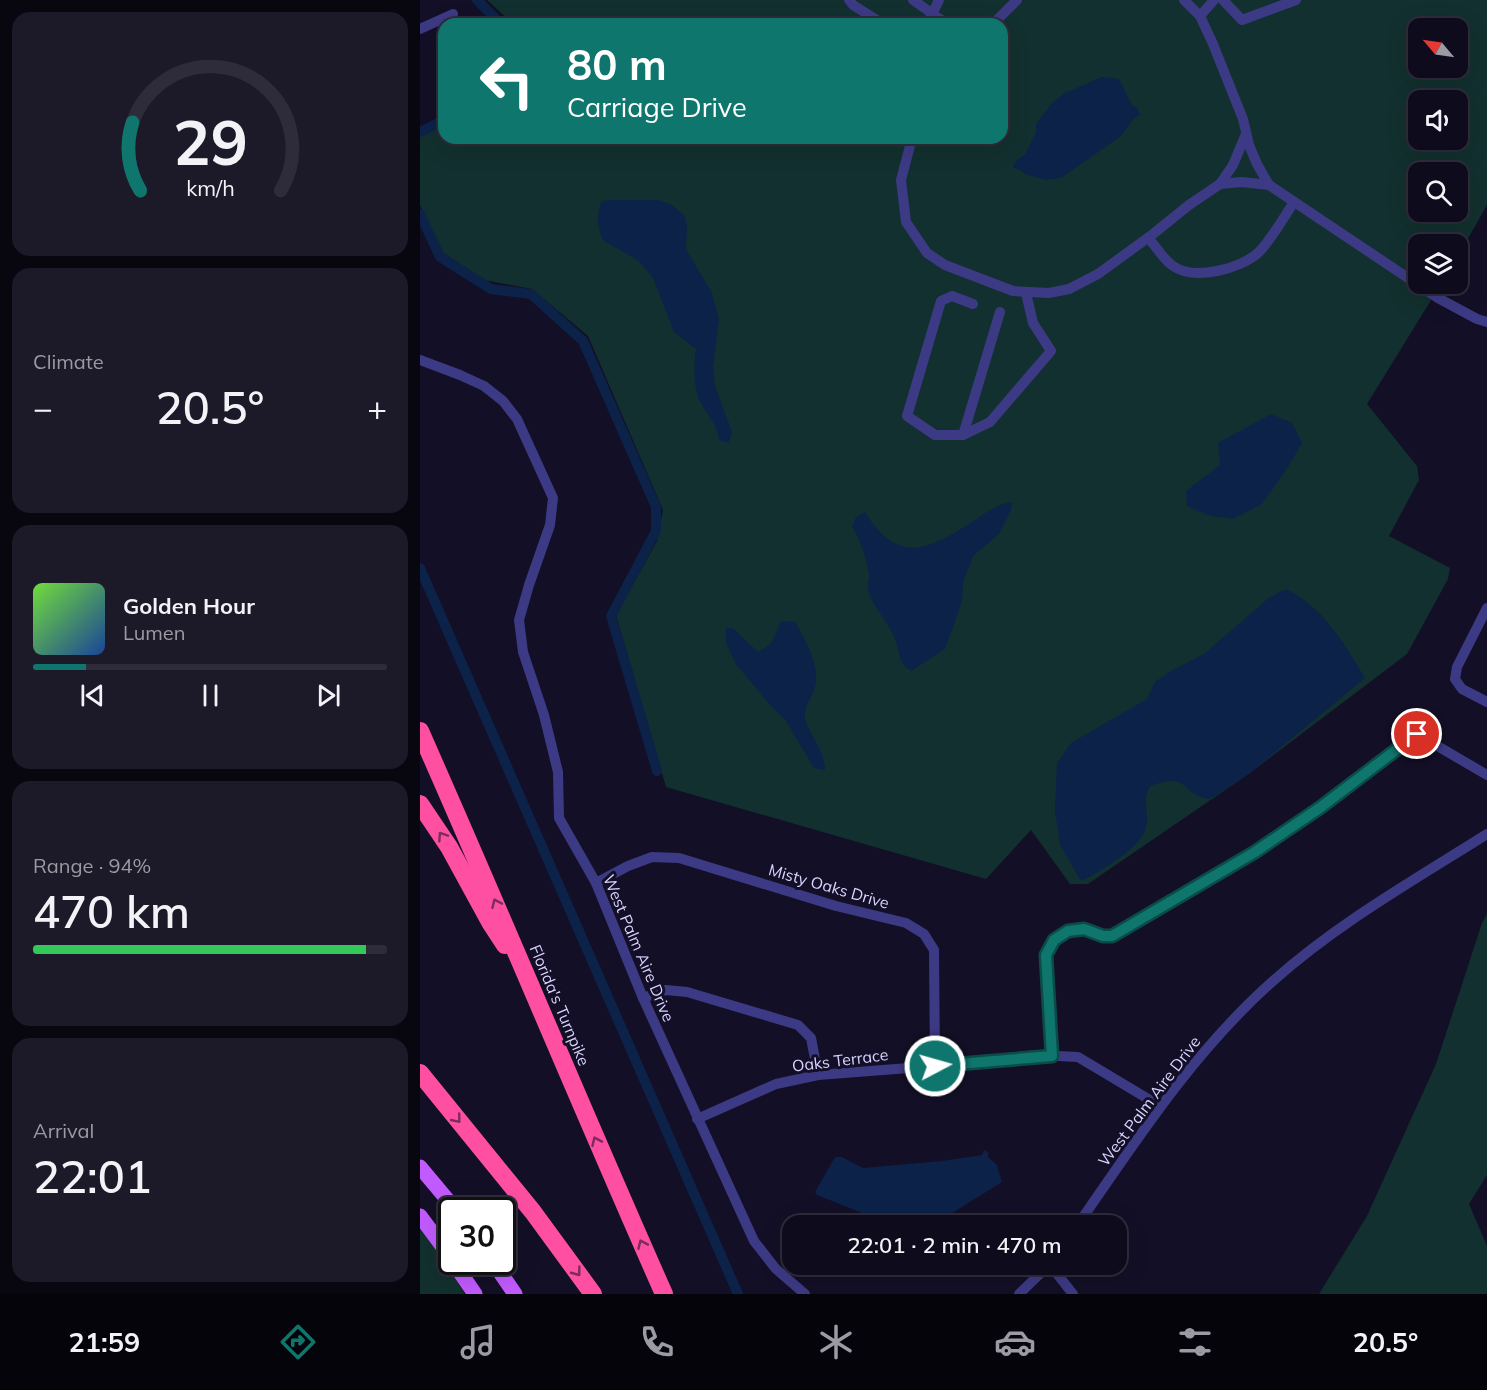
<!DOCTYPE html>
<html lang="en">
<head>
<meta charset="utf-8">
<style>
  :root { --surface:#0e0b1c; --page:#1c1929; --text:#f1f3f6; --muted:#9b9ba3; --line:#2e2b3b; --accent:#0f766e }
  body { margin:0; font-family:Mulish,sans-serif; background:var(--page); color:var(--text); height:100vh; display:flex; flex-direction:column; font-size:22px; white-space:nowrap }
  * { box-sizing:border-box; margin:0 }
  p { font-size:20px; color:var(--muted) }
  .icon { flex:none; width:33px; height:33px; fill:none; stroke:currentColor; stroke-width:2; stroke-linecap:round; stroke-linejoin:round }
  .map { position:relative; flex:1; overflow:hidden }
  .sheet { display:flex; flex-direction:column; gap:12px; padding:12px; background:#08060f; width:420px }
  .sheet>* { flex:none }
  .banner { position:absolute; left:18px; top:18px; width:570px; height:126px; border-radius:18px; box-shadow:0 6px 24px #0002,0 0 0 2px var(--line); background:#0f766e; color:#fff; overflow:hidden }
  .needle { width:39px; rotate:299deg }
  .controls { position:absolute; left:988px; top:18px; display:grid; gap:12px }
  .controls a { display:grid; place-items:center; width:60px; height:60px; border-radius:12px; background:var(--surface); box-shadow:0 6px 24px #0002,0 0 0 2px var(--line); font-size:30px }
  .speed { position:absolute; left:18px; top:1197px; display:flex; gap:12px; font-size:30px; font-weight:700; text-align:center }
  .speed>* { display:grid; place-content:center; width:78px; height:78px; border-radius:50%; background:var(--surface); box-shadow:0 6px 24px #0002,0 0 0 2px var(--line); line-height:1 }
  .speed .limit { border:3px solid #111; border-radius:9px; background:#fff; color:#111 }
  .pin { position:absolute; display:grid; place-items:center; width:51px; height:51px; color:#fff; margin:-26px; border:3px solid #fff; border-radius:50%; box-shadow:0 2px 6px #0007 }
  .me { position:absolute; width:66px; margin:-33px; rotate:84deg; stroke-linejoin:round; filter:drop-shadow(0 0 4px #0008) }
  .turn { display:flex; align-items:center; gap:21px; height:126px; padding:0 30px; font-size:27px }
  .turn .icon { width:78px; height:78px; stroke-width:2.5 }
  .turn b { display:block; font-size:42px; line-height:51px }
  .big { font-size:45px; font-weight:600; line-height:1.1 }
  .sheet .card { flex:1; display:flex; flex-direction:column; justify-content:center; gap:9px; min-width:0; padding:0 21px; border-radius:18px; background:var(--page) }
  .sheet .dial { align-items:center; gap:0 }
  .dial svg { height:156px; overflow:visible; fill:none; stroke:var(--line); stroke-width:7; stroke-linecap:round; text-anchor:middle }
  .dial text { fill:var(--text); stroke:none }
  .song { display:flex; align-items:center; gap:18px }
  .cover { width:72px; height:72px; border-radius:9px; background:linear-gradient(135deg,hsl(100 70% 55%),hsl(220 70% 35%)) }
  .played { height:6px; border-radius:3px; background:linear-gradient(90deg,var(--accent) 15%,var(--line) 15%) }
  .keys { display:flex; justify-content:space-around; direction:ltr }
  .heat { display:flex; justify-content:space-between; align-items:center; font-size:33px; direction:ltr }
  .charge { height:9px; border-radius:4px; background:linear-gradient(90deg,#34c759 94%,var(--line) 0) }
  .trip { position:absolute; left:362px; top:1215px; width:345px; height:60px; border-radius:18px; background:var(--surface); box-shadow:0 6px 24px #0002,0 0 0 2px var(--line); font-weight:600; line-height:60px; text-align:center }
  .tabs { display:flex; height:96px; justify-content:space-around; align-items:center; background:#06040b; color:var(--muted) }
  .tabs .icon { width:42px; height:42px }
  .tabs .on { color:var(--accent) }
  .tabs b { font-size:27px; color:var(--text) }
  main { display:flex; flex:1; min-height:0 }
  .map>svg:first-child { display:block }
  .green { fill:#12302f; fill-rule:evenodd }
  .water { fill:#0c2248 }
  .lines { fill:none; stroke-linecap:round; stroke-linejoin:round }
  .canal { stroke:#0c2248; stroke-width:10 }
  .minor { stroke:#3d3a85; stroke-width:10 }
  .primary { stroke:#c25bff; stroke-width:15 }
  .motorway { stroke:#ff4fa3; stroke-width:18 }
  .oneway { stroke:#7d2c5e }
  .route-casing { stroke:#0a4d48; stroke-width:15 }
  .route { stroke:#0f766e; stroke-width:10 }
  .labels { text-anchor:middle; stroke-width:6; stroke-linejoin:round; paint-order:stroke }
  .street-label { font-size:16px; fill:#d9d4ff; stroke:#130f26 }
</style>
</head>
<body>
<main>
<section class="sheet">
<div class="card dial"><svg viewBox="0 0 100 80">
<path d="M14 69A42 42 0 1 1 86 69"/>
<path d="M14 69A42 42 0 0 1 10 34" stroke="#0f766e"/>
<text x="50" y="56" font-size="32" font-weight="700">29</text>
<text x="50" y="72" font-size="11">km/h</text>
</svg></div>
<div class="card"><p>Climate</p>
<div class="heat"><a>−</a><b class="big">20.5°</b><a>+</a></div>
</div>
<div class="card">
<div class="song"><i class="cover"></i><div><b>Golden Hour</b><p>Lumen</p></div></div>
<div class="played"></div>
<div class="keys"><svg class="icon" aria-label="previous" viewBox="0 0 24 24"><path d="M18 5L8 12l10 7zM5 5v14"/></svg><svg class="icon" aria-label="pause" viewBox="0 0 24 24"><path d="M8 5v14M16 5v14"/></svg><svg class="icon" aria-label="next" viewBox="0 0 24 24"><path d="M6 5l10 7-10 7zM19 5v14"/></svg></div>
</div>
<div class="card"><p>Range · 94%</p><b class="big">470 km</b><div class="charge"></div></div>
<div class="card"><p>Arrival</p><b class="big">22:01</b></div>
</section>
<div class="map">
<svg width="1067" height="1294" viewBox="0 0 1067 1294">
  <rect width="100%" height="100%" fill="#130f26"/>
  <g class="green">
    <path d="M 67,0 L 1067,0 L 1067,205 L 1038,256 L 1038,244 L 999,244 L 999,284 L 1021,284 L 947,404 L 997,466 L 999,480 L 969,536 L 1030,568 L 1028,579 L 987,654 L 830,773 L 668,884 L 650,884 L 611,830 L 566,879 L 246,787 L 196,615 L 237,541 L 243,510 L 168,336 L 112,289 L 64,280 L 23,253 L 0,205 L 0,136 L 24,125 L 24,138 L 582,138 L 582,24 L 93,24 ZM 999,28 L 1038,28 L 1038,68 L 999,68 ZM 999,100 L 1038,100 L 1038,140 L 999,140 ZM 999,172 L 1038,172 L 1038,212 L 999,212 Z"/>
    <path d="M 1067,914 L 1067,1175 L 1049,1204 L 1067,1246 L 1067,1294 L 899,1294 L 947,1216 L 1016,1064 L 1062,923 Z"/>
    <path d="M 0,1228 L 13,1243 L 45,1294 L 0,1294 Z"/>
  </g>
  <g class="water">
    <path d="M 682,77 L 699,79 L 712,105 L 717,108 L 720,115 L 714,118 L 701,136 L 641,178 L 626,180 L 605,174 L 600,170 L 593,167 L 595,162 L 605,154 L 616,133 L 616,124 L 632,103 L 645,93 Z"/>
    <path d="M 189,200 L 239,200 L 252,205 L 265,216 L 267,228 L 266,249 L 292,293 L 299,319 L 293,368 L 295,386 L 312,432 L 309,443 L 299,440 C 297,422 285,413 278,397 C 273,381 274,364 276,349 L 254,332 L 233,278 L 219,261 L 184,241 C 177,231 176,211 182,201 Z"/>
    <path d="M 851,414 L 872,423 L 882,443 L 866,470 L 842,504 L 813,519 L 787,515 L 767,506 L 766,491 L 800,465 L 798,443 Z"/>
    <path d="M 592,502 L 591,510 L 579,534 L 553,556 L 543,583 L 542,602 L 525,649 L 491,671 C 477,662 480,652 475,639 C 470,624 450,603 448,589 C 447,584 449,579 449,575 C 447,558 440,541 432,526 L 436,517 L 445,512 C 479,567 510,549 555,520 C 567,512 577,504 592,502 Z"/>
    <path d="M 866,589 C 904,608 924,643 945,678 L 830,773 L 790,799 C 758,794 772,771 730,786 C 721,801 730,812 726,827 C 722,848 679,872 661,881 L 640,845 L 635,810 L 637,763 L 651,743 L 727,699 L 735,682 L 749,672 L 784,654 L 850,597 Z"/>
    <path d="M 361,621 L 375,622 C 386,640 400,665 395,687 C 392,697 383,708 385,718 C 390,737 405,750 405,770 L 394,768 L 366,721 L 349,704 L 316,664 L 306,643 L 306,628 L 313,628 L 338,652 L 351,644 Z"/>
    <path d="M 564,1150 L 568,1152 L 568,1157 L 577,1165 L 582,1182 L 513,1225 L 472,1225 L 397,1195 L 395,1192 L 415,1157 L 422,1157 L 443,1168 L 522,1161 L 562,1155 Z"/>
  </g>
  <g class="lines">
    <g class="canal">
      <path d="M 57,0 L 81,24"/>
      <path d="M 0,132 L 24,120"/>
      <path d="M 0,214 L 20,257 L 71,289 L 111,294 L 163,341 L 236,507 L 236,531 L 191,616 L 237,771"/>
      <path d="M 0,568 L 318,1294"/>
    </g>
    <g class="minor">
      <path d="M 429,0 L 433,5 L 463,24"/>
      <path d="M 493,0 L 527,24"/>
      <path d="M 764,0 L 780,16 L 793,44 L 823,119 L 829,145 L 837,164 L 849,185"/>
      <path d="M 803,0 L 822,20 L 876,0"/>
      <path d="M 780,16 L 794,0"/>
      <path d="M 507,24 L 519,0"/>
      <path d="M 573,24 L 597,0"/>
      <path d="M 0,29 L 33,14"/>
      <path d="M 492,138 L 481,180 L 486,222 L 507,253 L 525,265 L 593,291 L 629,293 L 649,289 L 678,274 L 733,234 L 769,205 L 800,184 L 822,182 L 849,185 L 1018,298 L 1057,319 L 1067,322"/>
      <path d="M 800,184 L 813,165 L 826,134"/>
      <path d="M 728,238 C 736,246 743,259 753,266 C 774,281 821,269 839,252 C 851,240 864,217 874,202"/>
      <path d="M 553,304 L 532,296 L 521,301 L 487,416 L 515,435 L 543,435 L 570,422 L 631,351 L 613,323 L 606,293"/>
      <path d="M 0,360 L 40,375 L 64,386 L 83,401 L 97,419 L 133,498 L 130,525 L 109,585 L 99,620 L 103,652 L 124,715 L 138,772 L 139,818 L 176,883 L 223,998 L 334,1241 L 356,1269 L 385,1294"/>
      <path d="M 543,435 L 580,312"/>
      <path d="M 1067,608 L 1037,667 L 1035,679 L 1042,689 L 1067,702"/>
      <path d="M 176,883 L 208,866 L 232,857 L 259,858 L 416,906 L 486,923 L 504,934 L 514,950 L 515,1066"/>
      <path d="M 223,998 L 246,990 L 267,992 L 378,1025 L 391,1038 L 398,1075"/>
      <path d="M 632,1056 L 626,955 L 634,940 L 648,931 L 664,929 L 683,936 L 692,936 L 835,852 L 901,807 L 997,734 L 1067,775"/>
      <path d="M 277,1119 L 356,1084 L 398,1075 L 515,1066 L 618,1055 L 658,1057 L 740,1106"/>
      <path d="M 657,1226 C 717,1139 774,1051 853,981 C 918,923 994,880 1067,834"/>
      <path d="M 630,1265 L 653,1294"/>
      <path d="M 599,1294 L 630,1264"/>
    </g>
    <g class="primary">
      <path d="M 0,1167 L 36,1210"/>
      <path d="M 0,1216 L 32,1259"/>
      <path d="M 33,1262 L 55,1294"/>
      <path d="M 73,1262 L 95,1294"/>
    </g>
    <g class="motorway">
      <path d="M 0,731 C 83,918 161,1107 244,1294"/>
      <path d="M 0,804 L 29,847 L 70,922 L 85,945"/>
      <path d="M 0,1073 L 113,1212 L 173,1294"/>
    </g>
  </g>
  <defs><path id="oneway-chevron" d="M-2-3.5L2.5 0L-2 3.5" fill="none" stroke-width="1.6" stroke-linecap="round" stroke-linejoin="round" transform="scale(1.5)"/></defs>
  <g class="oneway">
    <use href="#oneway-chevron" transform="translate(22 836) rotate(-124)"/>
    <use href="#oneway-chevron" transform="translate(76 903) rotate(-114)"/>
    <use href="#oneway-chevron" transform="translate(37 1119) rotate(51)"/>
    <use href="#oneway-chevron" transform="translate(176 1141) rotate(-114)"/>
    <use href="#oneway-chevron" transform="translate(222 1244) rotate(-114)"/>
    <use href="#oneway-chevron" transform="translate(157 1272) rotate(53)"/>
  </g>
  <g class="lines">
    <g class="route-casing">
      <path id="route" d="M 515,1066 L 632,1056 L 626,955 L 634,940 L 648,931 L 664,929 L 683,936 L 692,936 L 835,852 L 901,807 L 997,734"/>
    </g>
    <use href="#route" class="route"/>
  </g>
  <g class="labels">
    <g class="street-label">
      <text transform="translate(409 886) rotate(16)" y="6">Misty Oaks Drive</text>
      <text transform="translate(219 948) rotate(67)" y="6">West Palm Aire Drive</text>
      <text transform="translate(140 1005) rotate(67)" y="6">Florida's Turnpike</text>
      <text transform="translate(420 1060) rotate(-7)" y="6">Oaks Terrace</text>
      <text transform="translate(729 1101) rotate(-53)" y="6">West Palm Aire Drive</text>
    </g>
  </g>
</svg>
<div class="controls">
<a><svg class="needle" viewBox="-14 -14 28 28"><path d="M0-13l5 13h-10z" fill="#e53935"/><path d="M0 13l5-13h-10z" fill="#9b9ba3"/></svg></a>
<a><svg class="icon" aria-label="sound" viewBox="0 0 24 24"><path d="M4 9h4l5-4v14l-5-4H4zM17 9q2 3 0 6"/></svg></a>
<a><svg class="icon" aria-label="search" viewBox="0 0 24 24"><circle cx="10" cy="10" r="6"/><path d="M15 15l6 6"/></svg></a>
<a><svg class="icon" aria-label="layers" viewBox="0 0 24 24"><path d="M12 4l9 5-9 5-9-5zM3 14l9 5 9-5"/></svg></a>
</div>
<div class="speed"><div class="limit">30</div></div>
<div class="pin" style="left:997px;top:734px;background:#d93025"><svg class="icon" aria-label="arrive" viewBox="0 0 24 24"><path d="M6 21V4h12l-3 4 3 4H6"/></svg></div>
<svg class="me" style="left:515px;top:1066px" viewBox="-20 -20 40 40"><circle r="17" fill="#0f766e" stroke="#fff" stroke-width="3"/><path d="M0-11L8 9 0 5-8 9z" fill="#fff"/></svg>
<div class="trip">22:01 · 2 min · 470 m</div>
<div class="banner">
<div class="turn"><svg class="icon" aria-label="left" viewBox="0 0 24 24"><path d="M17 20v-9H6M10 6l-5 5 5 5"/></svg><div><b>80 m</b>Carriage Drive</div></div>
</div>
</div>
</main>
<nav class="tabs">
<b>21:59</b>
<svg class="icon on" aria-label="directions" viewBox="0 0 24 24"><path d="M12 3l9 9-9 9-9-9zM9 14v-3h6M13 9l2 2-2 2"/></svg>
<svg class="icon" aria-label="music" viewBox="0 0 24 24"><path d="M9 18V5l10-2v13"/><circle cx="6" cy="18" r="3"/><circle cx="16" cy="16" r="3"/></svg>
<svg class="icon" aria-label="phone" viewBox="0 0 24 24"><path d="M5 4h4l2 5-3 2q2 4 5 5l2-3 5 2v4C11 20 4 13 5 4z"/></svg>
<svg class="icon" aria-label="climate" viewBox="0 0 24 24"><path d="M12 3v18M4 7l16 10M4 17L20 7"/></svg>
<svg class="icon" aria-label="car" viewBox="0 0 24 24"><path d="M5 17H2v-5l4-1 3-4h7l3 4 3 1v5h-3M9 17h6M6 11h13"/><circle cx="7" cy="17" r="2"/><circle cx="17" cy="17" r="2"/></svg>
<svg class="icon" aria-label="filters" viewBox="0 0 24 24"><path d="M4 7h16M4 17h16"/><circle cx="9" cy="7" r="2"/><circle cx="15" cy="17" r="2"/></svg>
<b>20.5°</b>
</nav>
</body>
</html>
